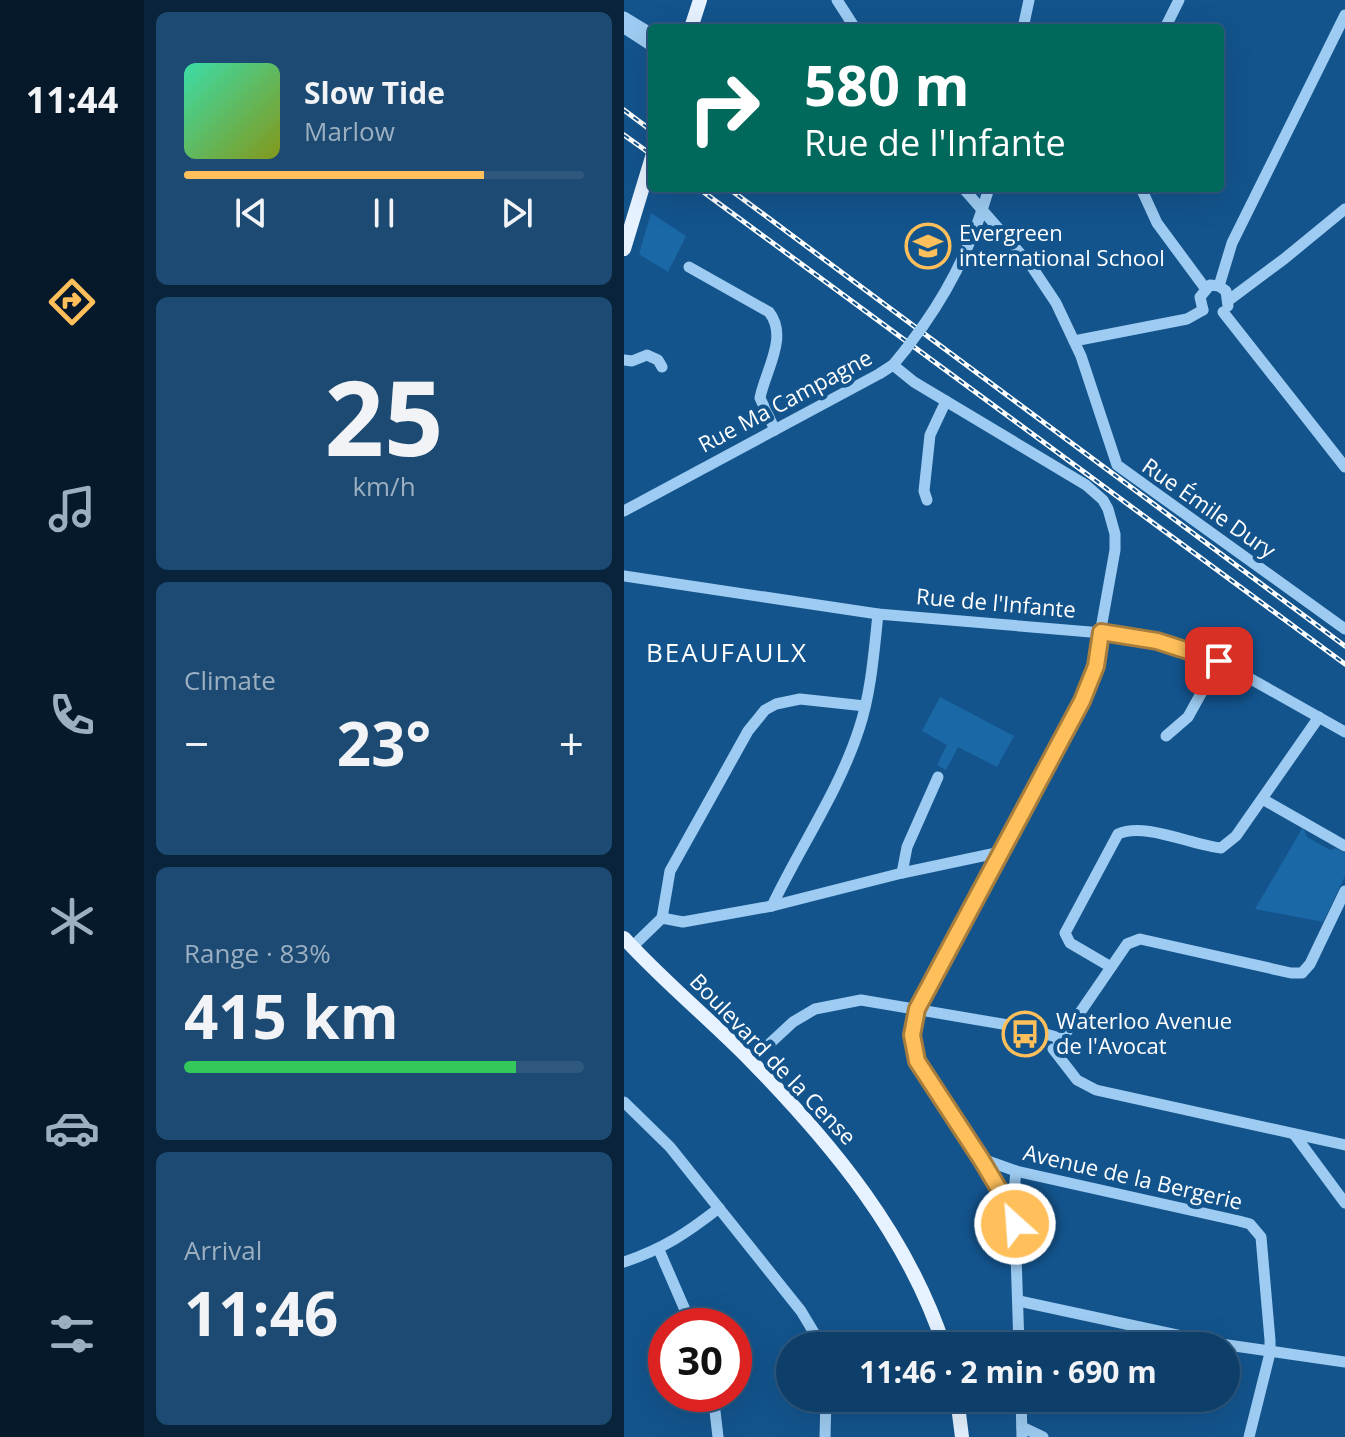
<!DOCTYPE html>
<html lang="en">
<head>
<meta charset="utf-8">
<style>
  :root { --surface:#0e3f6a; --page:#1c4a72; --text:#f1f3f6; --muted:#9bafc1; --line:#2e587e; --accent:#ffc05c }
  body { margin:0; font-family:"Open Sans",sans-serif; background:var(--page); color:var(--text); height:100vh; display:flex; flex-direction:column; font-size:30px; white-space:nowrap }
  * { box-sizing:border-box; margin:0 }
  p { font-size:26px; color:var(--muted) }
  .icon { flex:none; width:44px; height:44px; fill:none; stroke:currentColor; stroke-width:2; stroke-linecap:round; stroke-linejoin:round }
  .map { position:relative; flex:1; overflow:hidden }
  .details { display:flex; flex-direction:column; gap:12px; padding:12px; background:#08233a; width:480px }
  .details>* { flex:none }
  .banner { position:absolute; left:24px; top:24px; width:576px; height:168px; border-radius:8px; box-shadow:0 8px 32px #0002,0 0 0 2px var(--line); background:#00695c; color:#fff; overflow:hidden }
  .speed { position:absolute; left:24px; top:1308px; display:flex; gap:16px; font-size:40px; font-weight:700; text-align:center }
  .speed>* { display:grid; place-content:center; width:104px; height:104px; border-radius:50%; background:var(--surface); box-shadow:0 8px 32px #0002,0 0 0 2px var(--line); line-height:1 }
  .speed .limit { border:12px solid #d22; background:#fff; color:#111 }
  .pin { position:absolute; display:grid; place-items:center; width:68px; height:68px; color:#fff; margin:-34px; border-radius:16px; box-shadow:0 4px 12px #0006 }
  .me { position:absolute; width:88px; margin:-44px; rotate:334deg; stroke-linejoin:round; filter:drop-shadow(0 0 6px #0008) }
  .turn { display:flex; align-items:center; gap:28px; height:168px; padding:0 24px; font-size:36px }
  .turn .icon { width:104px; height:104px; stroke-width:2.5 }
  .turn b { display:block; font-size:56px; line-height:68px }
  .big { font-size:60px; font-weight:700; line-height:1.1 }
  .details .card { flex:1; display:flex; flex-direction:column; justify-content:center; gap:12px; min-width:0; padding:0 28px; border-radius:12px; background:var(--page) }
  .details .dial { align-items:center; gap:0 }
  .dial b { font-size:104px; line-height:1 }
  .song { display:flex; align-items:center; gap:24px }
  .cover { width:96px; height:96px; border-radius:12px; background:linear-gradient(135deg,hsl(160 70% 55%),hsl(70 70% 35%)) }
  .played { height:8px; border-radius:4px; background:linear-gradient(90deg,var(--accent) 75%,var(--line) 75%) }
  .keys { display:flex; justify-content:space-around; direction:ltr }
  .heat { display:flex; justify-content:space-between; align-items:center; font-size:44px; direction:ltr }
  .charge { height:12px; border-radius:6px; background:linear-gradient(90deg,#34c759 83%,var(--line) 0) }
  .trip { position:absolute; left:152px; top:1332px; width:464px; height:80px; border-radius:40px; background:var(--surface); box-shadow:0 8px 32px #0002,0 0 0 2px var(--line); font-weight:700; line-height:80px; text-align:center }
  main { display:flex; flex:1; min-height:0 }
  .menu { display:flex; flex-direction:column; width:144px; justify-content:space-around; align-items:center; background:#06192a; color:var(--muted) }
  .menu .icon { width:56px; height:56px }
  .menu .selected { color:var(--accent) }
  .menu b { font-size:36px; color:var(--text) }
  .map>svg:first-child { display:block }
  .green { fill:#1b68a7 }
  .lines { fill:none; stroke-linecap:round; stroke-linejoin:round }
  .minor { stroke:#9dcbf1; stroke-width:11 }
  .major { stroke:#e6f2ff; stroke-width:14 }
  .rail-casing { stroke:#fff; stroke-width:5 }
  .rail { stroke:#13548d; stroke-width:2; stroke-dasharray:6; stroke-linecap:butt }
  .minor-bridge { stroke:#9dcbf1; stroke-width:11 }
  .route-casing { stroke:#a67d3c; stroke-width:20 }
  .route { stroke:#ffc05c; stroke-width:14 }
  .labels { text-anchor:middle; stroke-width:8; stroke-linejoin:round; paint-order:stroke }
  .poi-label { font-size:22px; fill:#fff; stroke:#13548d; text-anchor:start }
  .street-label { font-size:22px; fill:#fff; stroke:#13548d }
  .quarter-label { font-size:26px; letter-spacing:2px; fill:#fff; stroke:#13548d }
</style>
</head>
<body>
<main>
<nav class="menu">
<b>11:44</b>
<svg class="icon selected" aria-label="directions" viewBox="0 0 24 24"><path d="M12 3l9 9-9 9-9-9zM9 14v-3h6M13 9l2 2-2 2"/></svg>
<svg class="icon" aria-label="music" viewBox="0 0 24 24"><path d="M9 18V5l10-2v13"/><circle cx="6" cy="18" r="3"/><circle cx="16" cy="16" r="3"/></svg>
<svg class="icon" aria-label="phone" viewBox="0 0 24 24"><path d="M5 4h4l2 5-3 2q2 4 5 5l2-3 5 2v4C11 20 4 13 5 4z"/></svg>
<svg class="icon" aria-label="climate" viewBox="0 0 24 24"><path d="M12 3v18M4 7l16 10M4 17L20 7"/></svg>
<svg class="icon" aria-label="car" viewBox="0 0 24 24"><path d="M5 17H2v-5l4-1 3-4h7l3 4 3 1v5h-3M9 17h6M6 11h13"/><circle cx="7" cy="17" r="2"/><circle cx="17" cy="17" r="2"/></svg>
<svg class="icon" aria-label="filters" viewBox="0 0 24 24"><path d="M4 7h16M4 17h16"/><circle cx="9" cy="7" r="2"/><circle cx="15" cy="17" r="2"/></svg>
</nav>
<section class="details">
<div class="card">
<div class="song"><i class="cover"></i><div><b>Slow Tide</b><p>Marlow</p></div></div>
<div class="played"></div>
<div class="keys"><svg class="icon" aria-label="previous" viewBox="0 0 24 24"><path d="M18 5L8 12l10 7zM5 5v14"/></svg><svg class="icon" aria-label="pause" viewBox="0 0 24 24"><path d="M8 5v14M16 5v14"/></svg><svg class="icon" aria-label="next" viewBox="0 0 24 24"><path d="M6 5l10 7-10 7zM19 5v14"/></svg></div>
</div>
<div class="card dial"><b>25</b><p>km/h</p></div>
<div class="card"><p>Climate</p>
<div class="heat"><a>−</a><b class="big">23°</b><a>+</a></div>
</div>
<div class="card"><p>Range · 83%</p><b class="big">415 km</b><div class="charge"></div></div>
<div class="card"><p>Arrival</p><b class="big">11:46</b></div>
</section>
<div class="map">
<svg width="721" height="1437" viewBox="0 0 721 1437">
  <rect width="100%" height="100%" fill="#13548d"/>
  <g class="green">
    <path d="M 27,213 L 62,236 L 44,272 L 15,254 Z"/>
    <path d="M 316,697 L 390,736 L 373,767 L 334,747 L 322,770 L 313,765 L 323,745 L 298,731 Z"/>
    <path d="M 679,827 L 683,837 L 706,850 L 712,848 L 721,853 L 721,876 L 699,922 L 631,909 Z"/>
  </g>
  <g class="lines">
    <g class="minor">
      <path d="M 213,0 L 231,28"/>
      <path d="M 0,17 L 28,34"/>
      <path d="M 0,28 L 28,46"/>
      <path d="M 399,28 L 405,0"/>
      <path d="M 541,28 L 555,0"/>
      <path d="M 339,188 L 408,267 L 432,303 L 457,356 L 493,465 L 721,629"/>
      <path d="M 517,188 L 533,223 L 581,288"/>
      <path d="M 65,267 L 145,312 C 165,337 141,371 136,398 L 151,430"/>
      <path d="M 595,286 L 608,243 L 721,15"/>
      <path d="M 605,300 L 660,259 L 721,209"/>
      <path d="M 579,310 L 576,297 L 586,285 L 595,286 L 602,291 L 604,306"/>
      <path d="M 599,312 L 721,467"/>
      <path d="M 299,326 C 328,285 351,236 365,188"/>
      <path d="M 450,341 L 563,319 L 579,310"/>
      <path d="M 0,360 L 8,361 L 23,355 L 34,360 L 38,367"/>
      <path d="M 269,365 L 290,382 L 462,485 L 479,500 L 484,509 L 491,534 L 491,550 L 468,679 L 293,1009 L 288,1035 L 293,1061 L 388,1211"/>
      <path d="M 303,500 L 300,491 L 306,435 L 322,401"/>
      <path d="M 0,511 L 255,374 L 269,365 L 282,349"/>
      <path d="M 0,576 L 254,614 L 514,636 L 595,661 L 721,732"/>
      <path d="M 542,736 L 564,717 L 595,661"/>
      <path d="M 640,800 L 721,846"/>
      <path d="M 278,873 L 283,847 L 314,777"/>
      <path d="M 148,906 C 176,847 215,791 235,729 C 247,693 250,652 254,614"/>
      <path d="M 38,918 L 46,871 L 124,731 L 141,710 L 152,704 L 176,699 L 241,706"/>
      <path d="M 8,947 L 38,918 L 59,922 L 148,906 L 278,873 L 377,852"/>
      <path d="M 487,967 L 446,943 L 441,933 L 494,834 C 521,822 567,845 597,848 L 612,836 L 695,717"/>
      <path d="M 429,1049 L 453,1080 L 472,1090 L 721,1145"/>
      <path d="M 432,1052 L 436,1038 L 442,1033 L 503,944 L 516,939 L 667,973 L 678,973 L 686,964 L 721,891"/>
      <path d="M 127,1061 L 169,1022 L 191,1009 L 237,1000 L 396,1027 L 436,1038"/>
      <path d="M 0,1102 L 46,1147 L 177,1311 L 198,1346"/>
      <path d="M 670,1134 L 721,1203"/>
      <path d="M 358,1159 L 392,1171 L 615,1221 L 626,1224 L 637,1237 L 646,1340 L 646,1353 L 625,1437"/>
      <path d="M 392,1171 L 388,1211 L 391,1224 L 395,1346"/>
      <path d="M 35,1250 L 68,1326"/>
      <path d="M 0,1262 C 39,1249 63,1233 95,1208"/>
      <path d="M 395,1301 L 590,1343 L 721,1362"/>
      <path d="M 89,1394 L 94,1437"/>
      <path d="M 397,1398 L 398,1437"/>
      <path d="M 398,1427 L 419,1437"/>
      <path d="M 201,1437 L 202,1398"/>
    </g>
    <g class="major">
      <path d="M 67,28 L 76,0"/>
      <path d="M 0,249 L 28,157"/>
      <path d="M 0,938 C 40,982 86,1019 127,1061 C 208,1144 283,1234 320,1346"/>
      <path d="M 333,1398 L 338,1437"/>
    </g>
    <g class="rail-casing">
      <g id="rail">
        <path d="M 0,110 L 28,131"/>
        <path d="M 0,135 L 28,155"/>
        <path d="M 74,188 L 721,664"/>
        <path d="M 104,188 L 721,646"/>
      </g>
    </g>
    <use href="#rail" class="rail"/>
    <path class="minor-bridge" d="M 282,349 L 299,326"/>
  </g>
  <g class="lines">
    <g class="route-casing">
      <path id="route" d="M 391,1224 L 388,1211 L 357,1159 L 293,1061 L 288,1035 L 293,1009 L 458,701 L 472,666 L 477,632 L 533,641 L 595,661"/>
    </g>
    <use href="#route" class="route"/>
  </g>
  <defs>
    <g id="school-ring" transform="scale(2.3)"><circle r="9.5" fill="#13548d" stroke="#ffc05c" stroke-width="1.5"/><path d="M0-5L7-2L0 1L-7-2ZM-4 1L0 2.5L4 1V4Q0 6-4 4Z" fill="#ffc05c"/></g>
    <g id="bus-ring" transform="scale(2.3)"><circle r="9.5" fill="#13548d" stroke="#ffc05c" stroke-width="1.5"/><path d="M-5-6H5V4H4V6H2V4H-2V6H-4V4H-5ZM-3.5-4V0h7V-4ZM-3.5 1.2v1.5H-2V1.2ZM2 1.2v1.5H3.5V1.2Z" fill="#ffc05c"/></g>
  </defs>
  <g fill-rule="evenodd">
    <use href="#school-ring" x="304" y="246"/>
    <use href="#bus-ring" x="401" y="1034"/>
  </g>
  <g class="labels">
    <g class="poi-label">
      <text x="335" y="241">Evergreen<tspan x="335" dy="25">international School</tspan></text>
      <text x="432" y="1029">Waterloo Avenue<tspan x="432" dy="25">de l'Avocat</tspan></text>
    </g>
    <g class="street-label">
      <text transform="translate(161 401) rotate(-28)" y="8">Rue Ma Campagne</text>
      <text transform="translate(585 508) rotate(35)" y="8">Rue Émile Dury</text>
      <text transform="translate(372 603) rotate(5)" y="8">Rue de l'Infante</text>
      <text transform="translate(149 1059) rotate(46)" y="8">Boulevard de la Cense</text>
      <text transform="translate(509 1177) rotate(13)" y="8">Avenue de la Bergerie</text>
    </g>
    <g class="quarter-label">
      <text x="103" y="662">BEAUFAULX</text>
    </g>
  </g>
</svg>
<div class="speed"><div class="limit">30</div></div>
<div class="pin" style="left:595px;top:661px;background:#d93025"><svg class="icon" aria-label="arrive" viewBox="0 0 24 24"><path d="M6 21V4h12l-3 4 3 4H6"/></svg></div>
<svg class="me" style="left:391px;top:1224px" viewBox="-20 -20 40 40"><circle r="17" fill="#ffc05c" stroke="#fff" stroke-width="3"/><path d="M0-11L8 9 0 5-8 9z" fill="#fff"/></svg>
<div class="trip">11:46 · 2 min · 690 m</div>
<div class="banner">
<div class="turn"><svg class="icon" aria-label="right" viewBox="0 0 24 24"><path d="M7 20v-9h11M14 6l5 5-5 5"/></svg><div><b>580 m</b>Rue de l'Infante</div></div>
</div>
</div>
</main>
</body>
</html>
